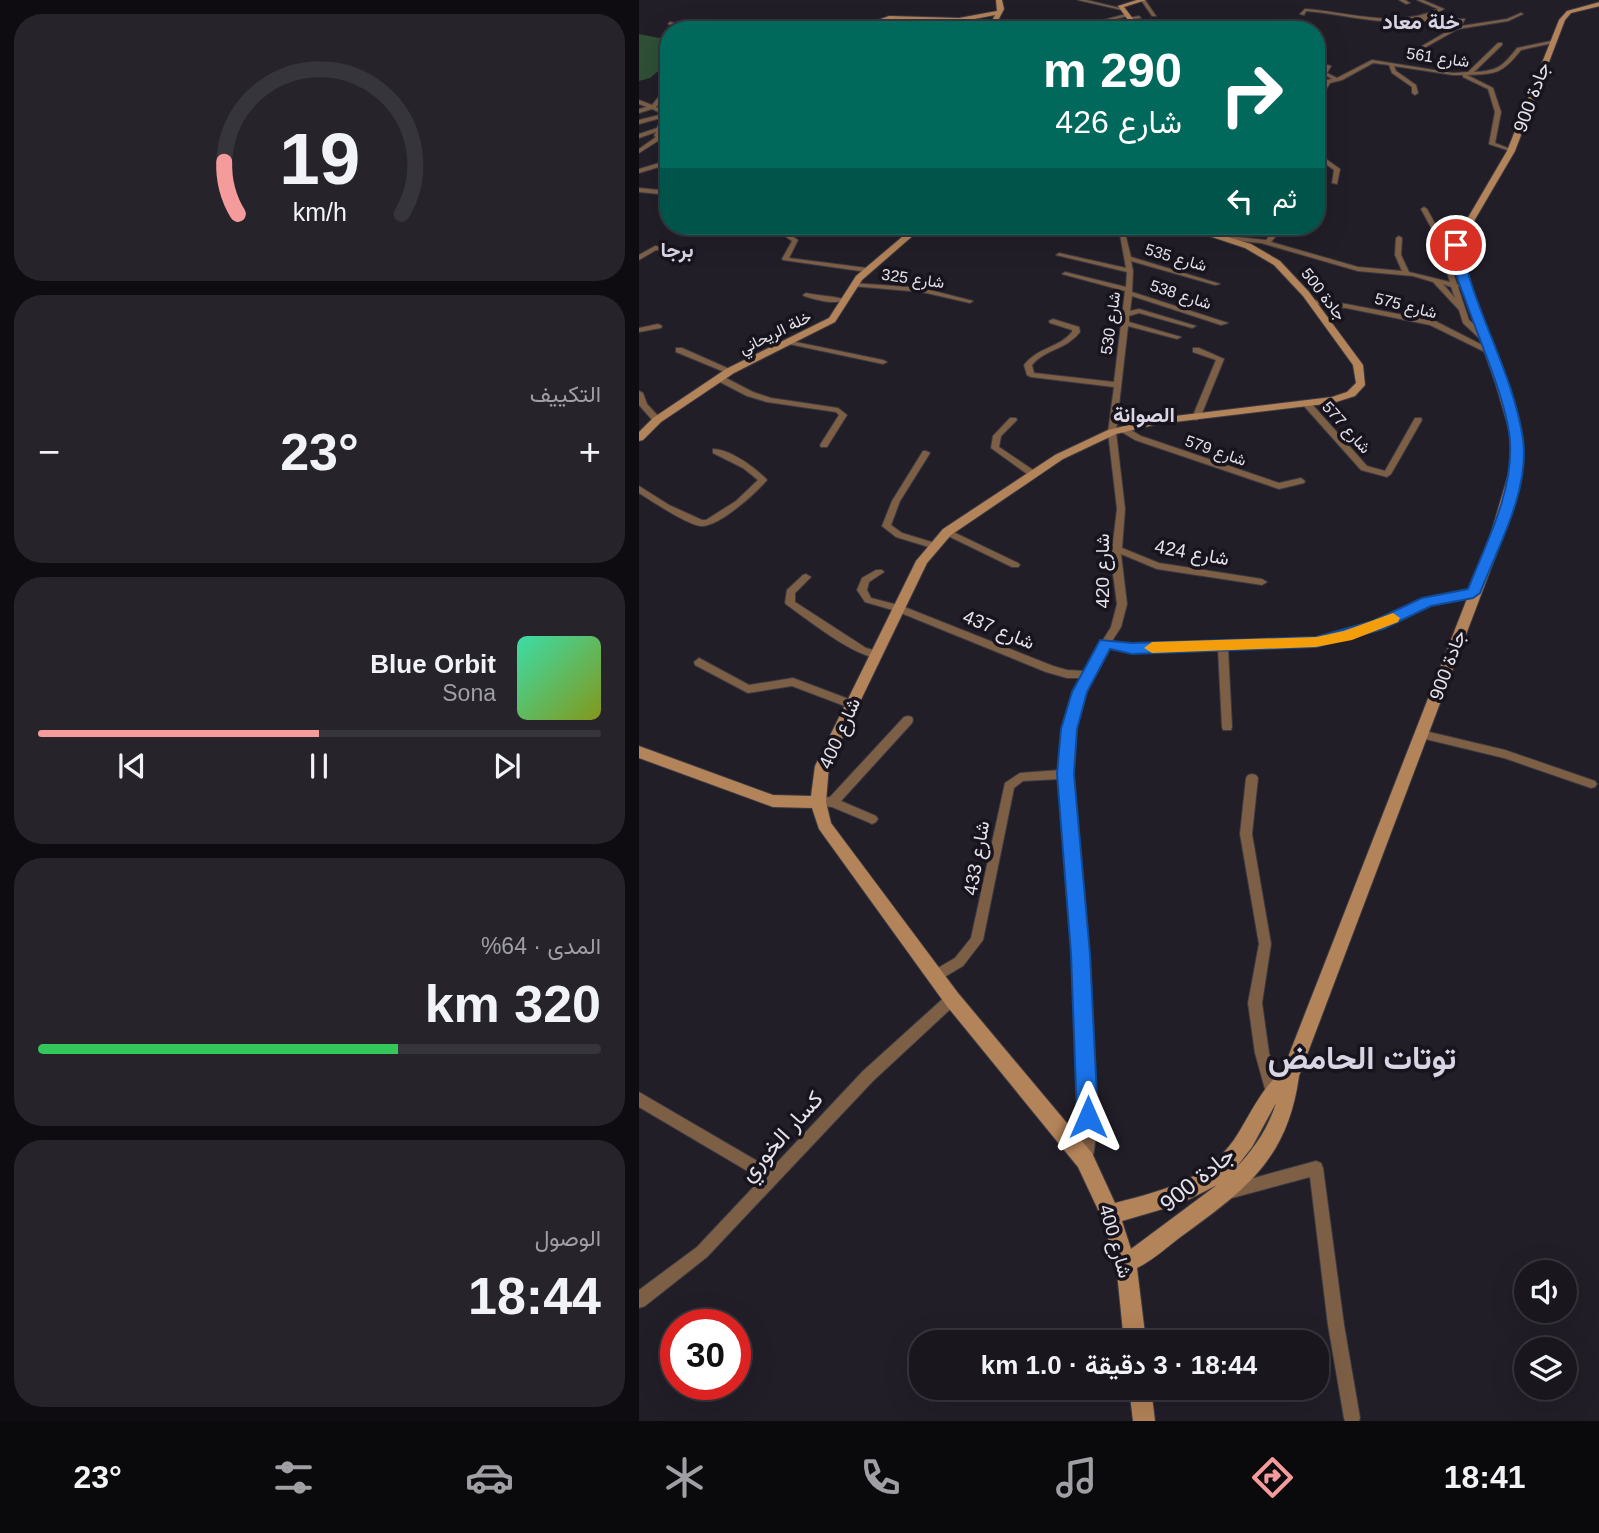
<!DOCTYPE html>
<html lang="ar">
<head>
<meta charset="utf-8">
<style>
  :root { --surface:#19161e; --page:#26232b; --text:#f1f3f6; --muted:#9f9fa4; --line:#37353c; --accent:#f59b9c }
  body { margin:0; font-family:Arial,Vazirmatn,sans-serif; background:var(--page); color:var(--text); direction:rtl; height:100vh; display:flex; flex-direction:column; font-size:26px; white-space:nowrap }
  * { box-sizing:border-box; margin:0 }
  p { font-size:23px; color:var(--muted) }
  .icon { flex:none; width:38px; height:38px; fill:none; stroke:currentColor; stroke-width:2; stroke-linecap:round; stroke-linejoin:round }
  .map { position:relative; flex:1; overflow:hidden; direction:ltr }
  .drawer { display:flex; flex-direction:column; gap:14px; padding:14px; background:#0e0c10; width:639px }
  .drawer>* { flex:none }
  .banner { position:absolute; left:21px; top:21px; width:665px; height:214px; border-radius:28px; box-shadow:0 7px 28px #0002,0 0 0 2px var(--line); direction:rtl; background:#00695c; color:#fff; overflow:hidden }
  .buttons { position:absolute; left:875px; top:1260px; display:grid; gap:14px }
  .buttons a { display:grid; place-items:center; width:63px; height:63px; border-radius:50%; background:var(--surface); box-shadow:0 7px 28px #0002,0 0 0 2px var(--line); font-size:35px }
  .speed { position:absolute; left:21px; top:1309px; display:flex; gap:14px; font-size:35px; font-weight:700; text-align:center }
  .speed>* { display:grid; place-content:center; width:91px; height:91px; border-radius:50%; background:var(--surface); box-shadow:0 7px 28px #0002,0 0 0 2px var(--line); line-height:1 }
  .speed .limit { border:10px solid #d22; background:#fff; color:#111 }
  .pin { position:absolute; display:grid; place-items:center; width:60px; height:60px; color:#fff; margin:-30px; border:4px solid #fff; border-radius:50%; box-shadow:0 2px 7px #0007 }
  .me { position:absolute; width:77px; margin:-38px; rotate:0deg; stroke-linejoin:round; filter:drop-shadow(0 0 5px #0008) }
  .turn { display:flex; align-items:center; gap:24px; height:147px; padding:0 28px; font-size:32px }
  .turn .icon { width:91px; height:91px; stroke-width:2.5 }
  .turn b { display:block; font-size:49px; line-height:60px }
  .then { display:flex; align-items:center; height:66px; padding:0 28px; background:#0003; gap:14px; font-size:26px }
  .big { font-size:52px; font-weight:600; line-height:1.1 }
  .drawer .widget { flex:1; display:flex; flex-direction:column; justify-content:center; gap:10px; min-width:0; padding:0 24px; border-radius:28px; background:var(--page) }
  .drawer .dial { align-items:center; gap:0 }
  .dial svg { height:182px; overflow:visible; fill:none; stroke:var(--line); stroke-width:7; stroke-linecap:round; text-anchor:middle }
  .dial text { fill:var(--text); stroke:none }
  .song { display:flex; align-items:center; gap:21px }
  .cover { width:84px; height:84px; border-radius:10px; background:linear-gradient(135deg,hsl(160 70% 55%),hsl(70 70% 35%)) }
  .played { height:7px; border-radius:4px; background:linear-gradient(90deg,var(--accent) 50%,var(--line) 50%) }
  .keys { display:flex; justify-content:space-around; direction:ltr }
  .heat { display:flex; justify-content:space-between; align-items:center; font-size:38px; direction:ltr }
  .charge { height:10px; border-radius:5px; background:linear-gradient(90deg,#34c759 64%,var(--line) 0) }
  .trip { position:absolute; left:270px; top:1330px; width:420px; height:70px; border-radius:28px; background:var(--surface); box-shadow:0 7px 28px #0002,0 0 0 2px var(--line); font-weight:600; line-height:70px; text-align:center; direction:rtl }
  .dock { display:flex; height:112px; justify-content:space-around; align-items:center; background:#0a090c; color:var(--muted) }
  .dock .icon { width:49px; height:49px }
  .dock .current { color:var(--accent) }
  .dock b { font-size:32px; color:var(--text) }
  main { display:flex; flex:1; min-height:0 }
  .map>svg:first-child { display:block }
  .green { fill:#2f4f37 }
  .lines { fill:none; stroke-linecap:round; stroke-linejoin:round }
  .minor-casing { stroke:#3c3a43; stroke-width:2 }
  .secondary-casing { stroke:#3c3a43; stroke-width:2 }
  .minor { fill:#7d5f46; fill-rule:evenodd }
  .secondary { fill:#b38359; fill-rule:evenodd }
  .route { fill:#1a73e8; stroke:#114b97; stroke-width:2 }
  .slow { fill:#f59e0b }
  .labels { text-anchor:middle; stroke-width:7; stroke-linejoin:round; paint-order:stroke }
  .far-street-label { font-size:16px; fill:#e5e3ea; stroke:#18141e }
  .street-label { font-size:19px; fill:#e5e3ea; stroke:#18141e }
  .far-district-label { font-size:21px; font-weight:bold; fill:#dad5e4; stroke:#18141e }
  .near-street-label { font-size:23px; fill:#e5e3ea; stroke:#18141e }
  .near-district-label { font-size:32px; font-weight:bold; fill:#dad5e4; stroke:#18141e }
</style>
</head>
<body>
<main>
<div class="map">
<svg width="961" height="1421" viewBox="0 0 961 1421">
  <rect width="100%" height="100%" fill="#211e28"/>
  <path class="green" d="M 0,34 L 30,40 L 30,67 L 24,67 L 11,78 L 0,81 Z"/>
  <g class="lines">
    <g class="minor-casing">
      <g id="minor">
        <path d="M 439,0 L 447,0 L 485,9 L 483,10 Z"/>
        <path d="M 502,0 L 506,0 L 517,16 L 513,16 Z"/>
        <path d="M 760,0 L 766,0 L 771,3 L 767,4 Z"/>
        <path d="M 778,0 L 784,0 L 805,9 L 788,19 L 826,19 L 822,26 L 868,19 L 882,13 L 884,14 L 869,21 L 819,29 L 778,52 L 776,50 L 816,27 L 821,21 L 785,21 L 783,19 C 744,27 706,14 667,11 L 665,15 L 661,14 L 666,9 C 711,12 756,29 799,9 Z"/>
        <path d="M 487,14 L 489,16 L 459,23 L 457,22 Z"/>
        <path d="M 500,16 L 502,18 L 491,19 L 489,18 Z"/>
        <path d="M 31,22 L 60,29 L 60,30 L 52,30 L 29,24 Z"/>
        <path d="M 490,28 L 504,30 L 488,30 Z"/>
        <path d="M 912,41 L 914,43 L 882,50 C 863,74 857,74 828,75 L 854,88 L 862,112 L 856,143 L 874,150 L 874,152 L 850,144 L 856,112 L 849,89 L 824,77 L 824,75 L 814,75 L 755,66 L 757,71 L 777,85 L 779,93 L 776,95 L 773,93 L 773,87 L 753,73 L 750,65 L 734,63 L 703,80 L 691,83 L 681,99 L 687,107 L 677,117 L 677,111 L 681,107 C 674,97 680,92 686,84 L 677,85 L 677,82 L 693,79 L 683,73 L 688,65 L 692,66 L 688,73 L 698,78 L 733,60 L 814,73 L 829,72 L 859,43 L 863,43 L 863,45 L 835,72 C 859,71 864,66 878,48 Z"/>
        <path d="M 28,87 L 30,87 L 30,91 L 17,107 L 30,113 L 21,134 L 30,129 L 30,134 L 0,153 L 0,149 L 17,137 L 15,136 L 17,132 L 0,138 L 0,134 L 18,128 L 22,118 L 0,124 L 0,120 L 24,114 L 13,109 L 0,113 L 0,109 L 8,107 L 0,104 L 0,100 L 13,105 Z"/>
        <path d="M 677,152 L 701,169 L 698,184 L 693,183 L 695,170 L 677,157 Z"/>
        <path d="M 30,160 L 30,164 L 0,173 L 0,169 Z"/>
        <path d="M 0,188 L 30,191 L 30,195 L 0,192 Z"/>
        <path d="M 677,197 L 680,200 L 677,202 Z"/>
        <path d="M 785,207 L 788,209 L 801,233 L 818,284 L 820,286 L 819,287 L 830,320 L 847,335 L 847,339 L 841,339 L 824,323 L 820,310 L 794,282 L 774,276 L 719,271 L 622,243 L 588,240 L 585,238 L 588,236 L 627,240 L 639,226 L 645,226 L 632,242 L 719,267 L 763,271 L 756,255 L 757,238 L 760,236 L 763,238 L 762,255 L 770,272 L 811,282 L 795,233 L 782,209 ZM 804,284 L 812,287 L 816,298 Z"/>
        <path d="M 469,226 L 476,226 L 486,233 L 492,257 L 581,284 L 576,285 L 492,261 L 494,271 L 493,292 L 589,323 L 582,325 L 493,296 L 491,311 L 500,309 L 557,326 L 553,328 L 500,313 L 490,316 L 490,322 L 542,337 L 538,339 L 489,326 L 477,432 L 486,509 L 483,548 L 520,563 L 623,579 L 628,582 L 623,585 L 518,569 L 482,554 L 488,604 L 482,627 L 473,641 L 493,644 L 677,638 L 736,622 L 786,599 L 834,590 L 839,593 L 834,596 L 791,604 L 742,627 L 677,646 L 589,648 L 593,727 L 592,730 L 584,730 L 583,727 L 579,649 L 493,652 L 469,647 C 454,672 440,701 435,730 C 429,773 435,815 438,858 C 444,930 453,1003 455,1075 C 455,1102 461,1141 451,1165 L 446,1167 L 441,1165 L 439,1160 L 442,1137 L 440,1041 L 421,779 L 384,781 L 375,788 L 344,940 L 324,966 L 297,982 L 292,980 L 291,976 L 292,972 L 316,958 L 332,938 L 366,783 L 381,773 L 421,770 C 424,735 428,711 442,678 L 428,678 L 407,672 L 257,611 L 226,602 L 218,590 L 223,578 L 237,570 L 243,570 L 245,572 L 230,582 L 228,590 L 232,598 L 263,606 L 414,666 L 428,670 L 445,671 L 472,627 L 478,604 L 472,559 L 478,509 L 469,432 L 475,387 L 392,377 L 388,375 L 385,365 C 399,347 420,348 433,332 L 433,330 L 411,323 L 410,321 L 414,319 L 440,327 L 441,332 C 427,350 406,349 393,365 L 395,373 L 475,382 L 486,291 L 423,274 L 426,272 L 487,287 L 488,272 L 417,255 L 420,253 L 487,268 L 481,235 Z"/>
        <path d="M 512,226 L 550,226 L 551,227 L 548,229 L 515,228 Z"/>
        <path d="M 145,231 L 159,240 L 150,258 L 228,268 L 231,270 L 228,272 L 144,260 L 143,259 L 153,241 L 143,234 L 142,233 Z"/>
        <path d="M 16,246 L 42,250 L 45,252 L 42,254 L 17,250 L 0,260 L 0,255 Z"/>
        <path d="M 214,283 L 283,288 L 334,301 L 331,303 L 283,292 L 212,286 L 212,284 Z"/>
        <path d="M 167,293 C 180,296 198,296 207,300 C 194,305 178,300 165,296 L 164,295 Z"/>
        <path d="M 673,300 L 707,304 L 796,321 L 853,350 L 846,352 L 791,325 L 707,308 L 671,303 L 670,302 Z"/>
        <path d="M 19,324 L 23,326 L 22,328 L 0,332 L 0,328 Z"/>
        <path d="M 147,340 L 244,360 L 248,362 L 244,364 L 150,344 L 146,342 Z"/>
        <path d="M 37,348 L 43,348 L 95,371 L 88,373 L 37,352 Z"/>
        <path d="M 554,348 L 560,348 L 585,359 L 561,418 L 557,420 L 553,418 L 577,360 L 554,352 Z"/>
        <path d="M 77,376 L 83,376 L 114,392 L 132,398 L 199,408 L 208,415 L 188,447 L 182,447 L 181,445 L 200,415 L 197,412 L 128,402 L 108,396 L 77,380 Z"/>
        <path d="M 0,391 L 4,393 L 8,404 L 21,418 L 21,422 L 15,422 L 0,405 Z"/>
        <path d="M 665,402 L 671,402 L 728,466 L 746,471 L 776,418 L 782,418 L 783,420 L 752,474 L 748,477 L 722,470 L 665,406 Z"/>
        <path d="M 371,418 L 377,418 L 378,420 L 362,436 L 360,447 L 397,472 L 397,476 L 391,476 L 352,448 L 354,436 Z"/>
        <path d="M 481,427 L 487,427 L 502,436 L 640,483 L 662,478 L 666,481 L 665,483 L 640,489 L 496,440 L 481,431 Z"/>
        <path d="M 74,449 C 91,449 117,468 128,480 C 117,493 80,527 62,526 C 48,525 13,501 0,493 L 0,486 L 30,505 L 63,520 L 67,520 L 97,501 L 119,480 L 104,468 L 74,453 Z"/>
        <path d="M 284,451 L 287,451 L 291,453 L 261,501 L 252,525 L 263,533 L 296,543 L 298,545 L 296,547 L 293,548 L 257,537 L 243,526 L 253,501 Z"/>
        <path d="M 308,529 L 379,563 L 381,565 L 379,567 L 373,567 L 305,534 L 304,532 Z"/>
        <path d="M 167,574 L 172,577 L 156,593 L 156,602 L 227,648 L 242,652 L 243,655 L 242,658 C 219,660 168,619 148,605 L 146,603 L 148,590 L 164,575 Z"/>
        <path d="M 60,658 L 110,685 L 154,678 L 215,701 L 216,704 L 211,708 L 153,686 L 109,693 L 56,665 L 55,662 Z"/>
        <path d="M 269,716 L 273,717 L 274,720 L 273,723 L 202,801 L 237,816 L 239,819 L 237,822 L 233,824 L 229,822 L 193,807 L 175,805 L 173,802 L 175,799 L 191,797 L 265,717 Z"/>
        <path d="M 782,730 L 866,750 L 956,781 L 958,784 L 956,787 L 952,788 L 865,758 L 778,737 L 777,734 L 778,731 Z"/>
        <path d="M 613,774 L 617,775 L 619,778 L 613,834 L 632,944 L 623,1003 L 630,1053 L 639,1084 L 645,1087 L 647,1092 L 645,1097 L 640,1099 L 628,1094 L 626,1089 L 616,1053 L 609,1003 L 620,944 L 601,834 L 607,778 L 609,775 Z"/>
        <path d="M 313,993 L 318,995 L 320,999 L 318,1003 L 234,1081 L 68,1257 L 6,1306 L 0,1308 L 0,1290 L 58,1247 L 122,1179 L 0,1107 L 0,1092 L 132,1169 L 224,1071 L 308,995 Z"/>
        <path d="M 677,1161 L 682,1163 L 684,1168 L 705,1325 L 721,1418 L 720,1421 L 706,1421 L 705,1418 L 689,1325 L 671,1177 L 593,1198 L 588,1196 L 586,1191 L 588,1186 L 593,1184 Z"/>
      </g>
    </g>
    <g class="secondary-casing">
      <g id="secondary">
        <path d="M 357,0 L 363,0 L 365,9 L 354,30 L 348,30 L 356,15 L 320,22 L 250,20 L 238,24 L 246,30 L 239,30 L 231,23 L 250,16 L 320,18 L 358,11 Z"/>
        <path d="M 498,0 L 507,0 L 485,7 L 495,20 L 492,30 L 486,30 L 489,20 L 479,6 Z"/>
        <path d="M 961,2 L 961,6 L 932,13 L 926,20 L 876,151 L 821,245 L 827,278 L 867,385 L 883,440 L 882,472 L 859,550 L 660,1076 C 649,1157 609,1188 547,1233 C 530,1245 516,1259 498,1268 L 507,1342 L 485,1342 L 477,1263 L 462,1216 L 439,1167 L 307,1005 L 180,829 L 173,808 L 134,807 L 0,758 L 0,746 L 134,795 L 172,796 L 176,766 L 277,561 L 304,529 L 416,455 L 469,430 L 519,418 L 693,397 L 708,392 L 717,383 L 714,365 L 664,296 L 635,265 L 606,248 L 540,226 L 552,226 L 612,244 L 641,261 L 670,292 L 724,365 L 726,385 L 716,396 L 694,403 L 519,424 L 477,434 L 424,459 L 312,535 L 288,563 L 190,766 L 187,802 L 192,823 L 319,993 L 453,1153 L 476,1203 C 526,1190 572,1179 600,1132 C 614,1109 624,1087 644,1070 L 847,550 L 870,472 L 873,440 L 857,385 L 819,278 L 813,245 L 868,151 L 920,20 L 928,11 ZM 637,1103 C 629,1129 615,1149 596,1169 L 613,1147 ZM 578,1185 L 492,1249 L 483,1221 L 541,1204 Z"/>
        <path d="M 276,226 L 285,226 L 223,280 L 196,322 L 95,373 L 22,422 L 4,440 L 0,441 L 0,432 L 14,418 L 87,369 L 190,318 L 217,276 Z"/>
        <path d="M 490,1388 L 512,1388 L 516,1421 L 494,1421 Z"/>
      </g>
    </g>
    <use href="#minor" class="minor"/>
    <use href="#secondary" class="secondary"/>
  </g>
  <path class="route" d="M 814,243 L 822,245 C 835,311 874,372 884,439 C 891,490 859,547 841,593 L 834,598 L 792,606 L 744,629 L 677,647 L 493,654 L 471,649 L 448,692 L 438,729 L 435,774 L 451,954 L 459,1117 L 456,1125 L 449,1128 L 441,1125 L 438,1117 L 432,954 L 418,774 L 422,729 L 433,692 L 461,640 L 493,643 L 677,637 L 734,621 L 783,598 L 829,589 C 847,543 874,493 871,442 C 869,404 839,337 826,299 C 820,283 810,260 814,243 Z"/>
  <path class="slow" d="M 754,613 L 761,618 L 759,622 L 713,640 L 677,647 L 513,653 L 505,648 L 513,642 L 677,637 L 705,631 Z"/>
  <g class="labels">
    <g class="far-street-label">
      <text transform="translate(799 57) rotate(8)" y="6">شارع 561</text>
      <text transform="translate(537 257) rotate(16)" y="6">شارع 535</text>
      <text transform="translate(274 278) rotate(8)" y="6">شارع 325</text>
      <text transform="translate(542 294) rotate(18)" y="6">شارع 538</text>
      <text transform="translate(685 294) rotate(52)" y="6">جادة 500</text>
      <text transform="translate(767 305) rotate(14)" y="6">شارع 575</text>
      <text transform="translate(471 323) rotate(-82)" y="6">شارع 530</text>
      <text transform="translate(136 332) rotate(-26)" y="6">خلة الريحاني</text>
      <text transform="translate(708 427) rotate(48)" y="6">شارع 577</text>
      <text transform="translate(577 450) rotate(19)" y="6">شارع 579</text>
    </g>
    <g class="street-label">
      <text transform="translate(892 97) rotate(-70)" y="7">جادة 900</text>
      <text transform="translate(553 552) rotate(10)" y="7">شارع 424</text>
      <text transform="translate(463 571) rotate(-90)" y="7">شارع 420</text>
      <text transform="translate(360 629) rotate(22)" y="7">شارع 437</text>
      <text transform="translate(808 665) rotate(-70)" y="7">جادة 900</text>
      <text transform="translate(200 733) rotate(-66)" y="7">شارع 400</text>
      <text transform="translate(337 858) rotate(-80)" y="7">شارع 433</text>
      <text transform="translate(477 1241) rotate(74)" y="7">شارع 400</text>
    </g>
    <g class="far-district-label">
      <text x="782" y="29">خلة معاد</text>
      <text x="38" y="257">برجا</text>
      <text x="505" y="422">الصوانة</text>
    </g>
    <g class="near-street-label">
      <text transform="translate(142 1136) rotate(-48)" y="8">كسار الخوري</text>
      <text transform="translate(558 1179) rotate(-39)" y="8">جادة 900</text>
    </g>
    <g class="near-district-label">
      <text x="723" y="1069">توتات الحامض</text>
    </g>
  </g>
</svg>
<div class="buttons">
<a><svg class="icon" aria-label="sound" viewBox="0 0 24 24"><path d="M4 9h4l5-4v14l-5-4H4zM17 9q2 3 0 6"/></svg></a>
<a><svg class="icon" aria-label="layers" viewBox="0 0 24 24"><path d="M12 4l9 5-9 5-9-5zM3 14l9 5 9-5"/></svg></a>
</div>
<div class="speed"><div class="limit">30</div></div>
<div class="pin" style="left:817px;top:245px;background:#d93025"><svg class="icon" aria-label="arrive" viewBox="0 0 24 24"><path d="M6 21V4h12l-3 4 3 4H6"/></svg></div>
<svg class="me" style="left:449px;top:1117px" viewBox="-20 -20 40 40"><path d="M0-17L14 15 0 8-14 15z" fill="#1a73e8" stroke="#fff" stroke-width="4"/></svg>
<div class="trip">18:44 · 3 دقيقة · 1.0 km</div>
<div class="banner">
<div class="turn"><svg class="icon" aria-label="right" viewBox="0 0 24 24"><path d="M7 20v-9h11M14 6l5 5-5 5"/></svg><div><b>290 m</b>شارع 426</div></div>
<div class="then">ثم<svg class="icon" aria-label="left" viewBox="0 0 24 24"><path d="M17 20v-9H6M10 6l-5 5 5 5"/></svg></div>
</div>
</div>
<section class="drawer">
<div class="widget dial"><svg viewBox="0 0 100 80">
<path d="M14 69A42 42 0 1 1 86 69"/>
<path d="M14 69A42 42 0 0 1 8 46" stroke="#f59b9c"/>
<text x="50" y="56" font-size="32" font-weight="700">19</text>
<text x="50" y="72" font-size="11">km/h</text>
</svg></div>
<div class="widget"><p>التكييف</p>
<div class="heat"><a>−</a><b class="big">23°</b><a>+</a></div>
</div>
<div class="widget">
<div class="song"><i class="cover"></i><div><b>Blue Orbit</b><p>Sona</p></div></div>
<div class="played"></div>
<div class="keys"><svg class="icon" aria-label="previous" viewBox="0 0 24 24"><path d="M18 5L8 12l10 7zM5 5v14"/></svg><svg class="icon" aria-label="pause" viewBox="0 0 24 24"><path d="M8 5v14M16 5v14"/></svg><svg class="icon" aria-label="next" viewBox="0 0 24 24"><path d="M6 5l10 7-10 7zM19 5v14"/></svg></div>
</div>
<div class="widget"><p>المدى · 64%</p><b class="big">320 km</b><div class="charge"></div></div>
<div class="widget"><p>الوصول</p><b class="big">18:44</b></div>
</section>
</main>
<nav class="dock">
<b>18:41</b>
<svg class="icon current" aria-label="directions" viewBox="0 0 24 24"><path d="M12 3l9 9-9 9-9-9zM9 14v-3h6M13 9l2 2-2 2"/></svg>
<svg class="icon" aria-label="music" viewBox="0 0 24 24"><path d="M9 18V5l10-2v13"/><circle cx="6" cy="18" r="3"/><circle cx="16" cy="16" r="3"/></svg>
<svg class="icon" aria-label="phone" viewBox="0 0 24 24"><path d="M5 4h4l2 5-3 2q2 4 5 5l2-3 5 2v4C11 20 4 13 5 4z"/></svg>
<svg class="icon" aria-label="climate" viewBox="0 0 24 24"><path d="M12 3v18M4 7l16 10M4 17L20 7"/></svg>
<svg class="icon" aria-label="car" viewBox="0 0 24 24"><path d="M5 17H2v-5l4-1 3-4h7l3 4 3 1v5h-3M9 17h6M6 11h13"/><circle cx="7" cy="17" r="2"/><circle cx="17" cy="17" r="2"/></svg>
<svg class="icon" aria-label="filters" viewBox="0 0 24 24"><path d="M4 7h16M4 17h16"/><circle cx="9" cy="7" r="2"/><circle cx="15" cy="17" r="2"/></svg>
<b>23°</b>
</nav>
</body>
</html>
